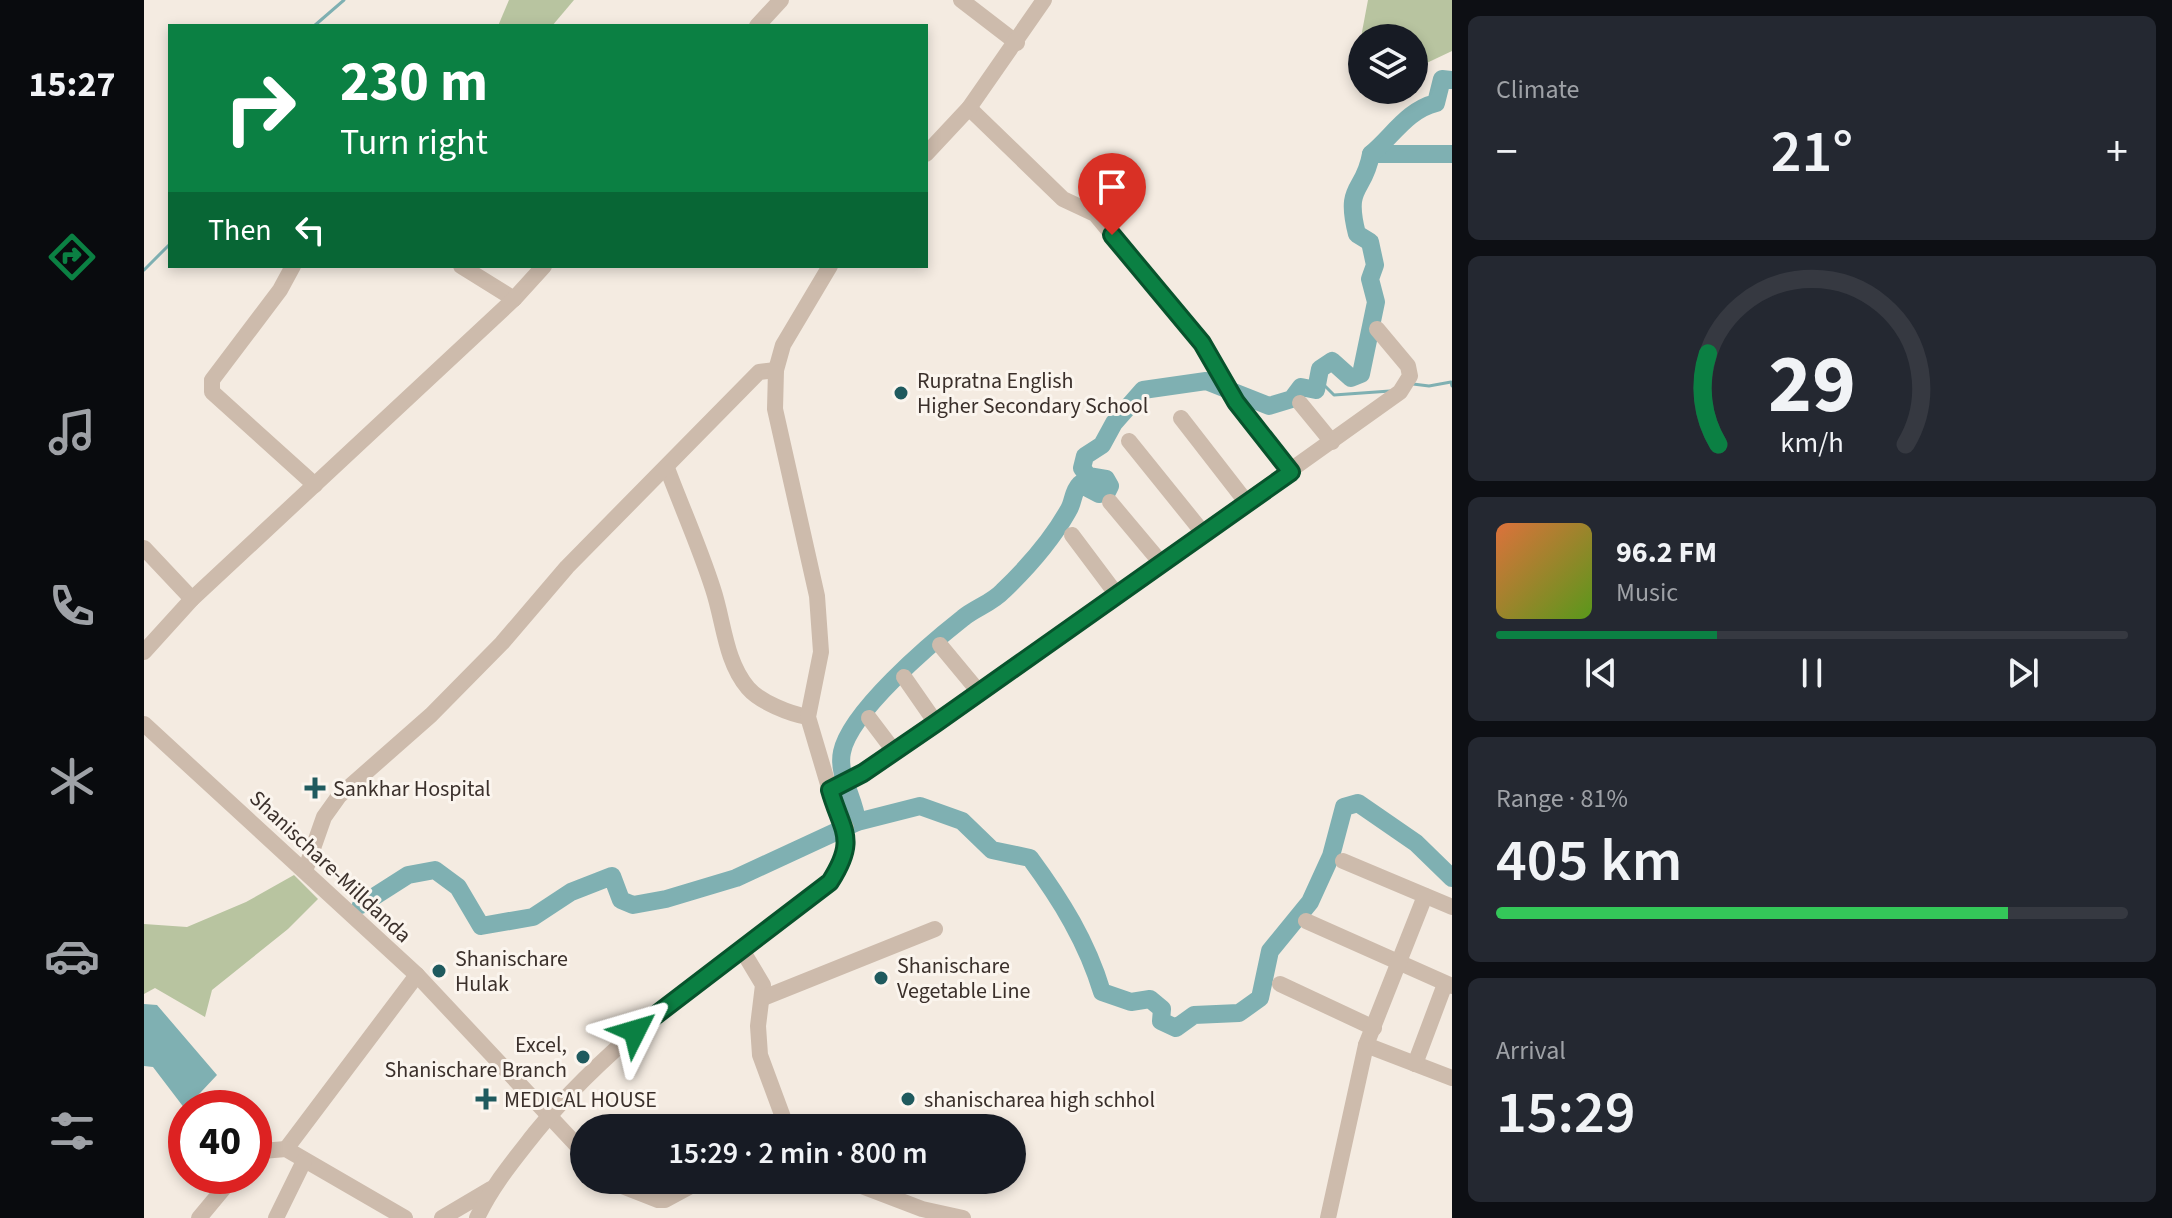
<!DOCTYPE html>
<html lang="en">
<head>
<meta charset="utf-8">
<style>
  :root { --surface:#171b24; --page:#242831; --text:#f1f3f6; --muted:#9ea1a6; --line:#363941; --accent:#0b8043 }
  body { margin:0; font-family:"Source Sans 3",sans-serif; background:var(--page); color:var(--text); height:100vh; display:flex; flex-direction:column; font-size:30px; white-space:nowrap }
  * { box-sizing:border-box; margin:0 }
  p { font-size:26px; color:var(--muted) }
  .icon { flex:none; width:44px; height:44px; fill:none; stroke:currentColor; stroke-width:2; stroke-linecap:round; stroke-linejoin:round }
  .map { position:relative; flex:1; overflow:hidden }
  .panel { display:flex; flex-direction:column; gap:16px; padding:16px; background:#0d0f14; width:720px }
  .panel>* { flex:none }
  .top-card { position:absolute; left:24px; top:24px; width:760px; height:244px; border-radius:0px; box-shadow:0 4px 12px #0003; background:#0b8043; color:#fff; overflow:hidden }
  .controls { position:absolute; left:1204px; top:24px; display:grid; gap:16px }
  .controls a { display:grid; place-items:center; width:80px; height:80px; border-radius:50%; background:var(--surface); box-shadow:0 4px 12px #0003; font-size:40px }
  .speed { position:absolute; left:24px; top:1090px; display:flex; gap:16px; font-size:40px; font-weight:700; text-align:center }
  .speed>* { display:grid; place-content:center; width:104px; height:104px; border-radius:50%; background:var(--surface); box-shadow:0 4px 12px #0003; line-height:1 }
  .speed .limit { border:12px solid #d22; background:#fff; color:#111 }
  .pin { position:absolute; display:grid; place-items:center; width:68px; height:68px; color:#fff; margin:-82px -34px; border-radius:50% 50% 50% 0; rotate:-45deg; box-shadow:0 0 8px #0007 }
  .pin .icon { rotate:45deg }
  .me { position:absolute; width:88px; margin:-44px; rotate:50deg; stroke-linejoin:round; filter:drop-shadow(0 0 6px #0008) }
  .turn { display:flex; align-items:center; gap:28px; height:168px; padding:0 40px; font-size:36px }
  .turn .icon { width:104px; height:104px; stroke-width:2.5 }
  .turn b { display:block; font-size:56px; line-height:68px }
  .then { display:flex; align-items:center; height:76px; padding:0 40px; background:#0003; gap:16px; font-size:30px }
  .big { font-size:60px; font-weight:600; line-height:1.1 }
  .panel .tile { flex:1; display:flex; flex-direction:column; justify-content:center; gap:12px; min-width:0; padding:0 28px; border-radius:12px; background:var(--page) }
  .panel .dial { align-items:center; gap:0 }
  .dial svg { height:208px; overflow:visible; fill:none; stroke:var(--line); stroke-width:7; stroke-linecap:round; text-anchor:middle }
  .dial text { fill:var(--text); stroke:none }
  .song { display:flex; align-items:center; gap:24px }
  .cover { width:96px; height:96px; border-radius:12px; background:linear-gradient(135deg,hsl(20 70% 55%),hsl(90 70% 35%)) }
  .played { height:8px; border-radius:4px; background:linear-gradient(90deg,var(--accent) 35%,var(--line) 35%) }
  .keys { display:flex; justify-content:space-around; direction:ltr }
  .heat { display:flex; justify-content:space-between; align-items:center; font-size:44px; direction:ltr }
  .charge { height:12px; border-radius:6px; background:linear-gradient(90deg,#34c759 81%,var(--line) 0) }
  .trip { position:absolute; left:426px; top:1114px; width:456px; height:80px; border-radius:40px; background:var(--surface); box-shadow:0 4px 12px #0003; font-weight:600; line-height:80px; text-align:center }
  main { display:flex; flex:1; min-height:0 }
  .menu { display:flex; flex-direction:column; width:144px; justify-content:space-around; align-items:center; background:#090b0e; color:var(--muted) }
  .menu .icon { width:56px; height:56px }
  .menu .selected { color:var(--accent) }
  .menu b { font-size:36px; color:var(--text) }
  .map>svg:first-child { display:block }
  .green { fill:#b8c4a0 }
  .water { fill:#7fb0b2 }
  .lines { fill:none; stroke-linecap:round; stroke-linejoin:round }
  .stream { stroke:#7fb0b2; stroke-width:3 }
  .river { stroke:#7fb0b2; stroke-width:18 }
  .minor { stroke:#cdbbac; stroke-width:16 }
  .route-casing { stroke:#07532c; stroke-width:20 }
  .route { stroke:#0b8043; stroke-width:14 }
  .poi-dot { fill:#1f5a5e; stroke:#fbf5ee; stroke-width:3 }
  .labels { text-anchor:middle; stroke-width:6; stroke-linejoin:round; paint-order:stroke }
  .poi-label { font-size:22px; fill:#3b302b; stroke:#fbf5ee; text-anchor:start }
  .street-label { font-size:22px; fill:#3b302b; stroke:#fbf5ee }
</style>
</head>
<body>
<main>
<nav class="menu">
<b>15:27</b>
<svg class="icon selected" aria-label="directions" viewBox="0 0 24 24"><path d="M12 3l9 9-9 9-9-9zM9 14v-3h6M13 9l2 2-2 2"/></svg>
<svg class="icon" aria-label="music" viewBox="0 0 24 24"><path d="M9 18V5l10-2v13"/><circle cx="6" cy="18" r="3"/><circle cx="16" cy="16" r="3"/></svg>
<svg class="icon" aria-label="phone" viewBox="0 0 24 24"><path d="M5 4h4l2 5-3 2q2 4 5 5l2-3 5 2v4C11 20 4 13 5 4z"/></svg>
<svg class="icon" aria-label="climate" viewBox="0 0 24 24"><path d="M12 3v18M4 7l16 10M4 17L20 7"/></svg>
<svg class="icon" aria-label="car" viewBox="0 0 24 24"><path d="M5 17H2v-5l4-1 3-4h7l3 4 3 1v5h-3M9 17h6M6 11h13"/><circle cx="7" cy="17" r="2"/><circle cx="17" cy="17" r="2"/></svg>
<svg class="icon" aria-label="filters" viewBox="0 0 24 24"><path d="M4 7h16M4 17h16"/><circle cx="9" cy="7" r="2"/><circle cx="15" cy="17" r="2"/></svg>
</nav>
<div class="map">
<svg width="1308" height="1218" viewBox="0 0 1308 1218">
  <rect width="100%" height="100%" fill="#f4ebe1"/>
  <g class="green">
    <path d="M 365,0 L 430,0 L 408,26 L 354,26 Z"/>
    <path d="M 1224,0 L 1308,0 L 1308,51 L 1270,69 L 1270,38 L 1218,38 L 1218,74 L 1211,69 Z"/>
    <path d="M 150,875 L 174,899 L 144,929 L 68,990 L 61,1017 L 11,988 L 0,994 L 0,924 L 43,927 L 102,902 Z"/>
  </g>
  <path class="water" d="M 0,1004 L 13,1005 L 73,1075 L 41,1109 L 9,1067 L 0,1066 Z"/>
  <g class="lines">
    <g class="stream">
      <path d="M 170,26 L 200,0"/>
      <path d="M 0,270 L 26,244"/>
      <path d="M 1174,379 L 1190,395 L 1246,391"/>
      <path d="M 1269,384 L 1285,386 L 1307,382 L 1308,386"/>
    </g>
    <g class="river">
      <path d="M 1227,154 L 1308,154"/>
      <path d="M 713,822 C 711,799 693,775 698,752 C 706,712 786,644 819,618 C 831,608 848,603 859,591 C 884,567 907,541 924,511 C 930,502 928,492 936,484 L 955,494 L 963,492 L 966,486 L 962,479 L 944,476 L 938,468 L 941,456 L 958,445 L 970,423 L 999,390 L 1062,381 L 1125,406 L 1148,399 L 1157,387 L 1172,390 L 1176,369 L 1188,361 L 1207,378 L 1217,374 L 1232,302 L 1226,279 L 1231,265 L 1226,242 L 1213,234 C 1200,183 1220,194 1227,154 C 1248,137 1263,110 1292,103 L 1298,79 L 1308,80"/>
      <path d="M 217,905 L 264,875 L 291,870 L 314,887 L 337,926 L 389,917 L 427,892 L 468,876 L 477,900 L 489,905 L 522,899 L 592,878 L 713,822 L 776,806 L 818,821 L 848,850 L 886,858 C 917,900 943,942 958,992 L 987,1002 L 1006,999 L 1018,1009 L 1017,1021 L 1032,1028 L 1050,1015 L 1095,1013 L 1116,998 L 1126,951 L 1166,902 L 1187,856 L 1200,807 L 1214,803 L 1272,843 L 1308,878"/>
    </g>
    <g class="minor">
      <path d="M 817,0 L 873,43"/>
      <path d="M 613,26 L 637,0"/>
      <path d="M 825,108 L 919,199 L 951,214 L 1058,343 L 1092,402 L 1147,472"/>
      <path d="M 782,154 L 825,108 L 900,0"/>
      <path d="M 149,266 L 136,290 L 68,380 L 68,392 L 171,485"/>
      <path d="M 317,266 L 370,299"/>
      <path d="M 1156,403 L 1188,442"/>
      <path d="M 1037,418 L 1103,503"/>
      <path d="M 985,441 L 1060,534"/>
      <path d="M 523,468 C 538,508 556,548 569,589 C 580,622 581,661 604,688 C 616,702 646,714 664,717"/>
      <path d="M 966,502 L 1018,564"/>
      <path d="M 928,535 L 973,595"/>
      <path d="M 0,548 L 48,599"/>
      <path d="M 796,645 L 835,692"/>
      <path d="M 0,652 L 48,599 L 370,299 L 400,266"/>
      <path d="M 760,677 L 792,723"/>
      <path d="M 725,718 L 750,751"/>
      <path d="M 0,724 L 273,975 L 440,1153"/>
      <path d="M 686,790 L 719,773 L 792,723 L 1256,392 L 1266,376 L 1264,366 L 1233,329"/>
      <path d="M 1199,861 L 1308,907"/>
      <path d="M 161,871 L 180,817 L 195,796 L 287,715 L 358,643 L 423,567 L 615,372 L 632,370"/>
      <path d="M 1162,921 L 1308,986"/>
      <path d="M 598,950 L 619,985 L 614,1026 L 616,1055 L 643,1128"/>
      <path d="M 1136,984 L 1230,1028"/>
      <path d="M 619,998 L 791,929"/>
      <path d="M 1222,1045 L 1308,1078"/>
      <path d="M 1271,1064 L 1301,984"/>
      <path d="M 142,1149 L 273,975"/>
      <path d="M 110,1157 L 118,1151 L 142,1149 L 261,1218"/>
      <path d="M 463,1180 L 514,1200 L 521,1200 L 558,1180"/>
      <path d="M 702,1180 L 778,1209 L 819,1218"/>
      <path d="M 55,1218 L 90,1176"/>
      <path d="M 132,1218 L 160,1161"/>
      <path d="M 298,1218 L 347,1189"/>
      <path d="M 333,1218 C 348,1186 369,1161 391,1133 C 474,1032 583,961 686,882 L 699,857 L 702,828 L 689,801 L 664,717 L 677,652 L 673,596 L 631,409 L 632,370 L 639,345 L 686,266"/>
      <path d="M 1184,1218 L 1222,1045 L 1281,896"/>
    </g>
  </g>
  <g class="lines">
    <g class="route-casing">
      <path id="route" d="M 491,1031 L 686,882 C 714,838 698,832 686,790 L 719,773 L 792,723 L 1147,472 L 1092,402 L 1058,343 L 968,235"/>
    </g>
    <use href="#route" class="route"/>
  </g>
  <g class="poi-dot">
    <circle cx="757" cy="393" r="8"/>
    <path d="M167 776h8v8h8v8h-8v8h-8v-8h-8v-8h8z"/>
    <circle cx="295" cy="971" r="8"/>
    <circle cx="737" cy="978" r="8"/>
    <circle cx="439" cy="1057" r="8"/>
    <path d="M338 1087h8v8h8v8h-8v8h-8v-8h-8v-8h8z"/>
    <circle cx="764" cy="1099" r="8"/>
  </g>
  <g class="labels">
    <g class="poi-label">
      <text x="773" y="388">Rupratna English<tspan x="773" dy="25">Higher Secondary School</tspan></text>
      <text x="189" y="796">Sankhar Hospital</text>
      <text x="311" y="966">Shanischare<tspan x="311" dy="25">Hulak</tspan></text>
      <text x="753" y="973">Shanischare<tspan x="753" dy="25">Vegetable Line</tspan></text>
      <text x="423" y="1052" text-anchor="end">Excel,<tspan x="423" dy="25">Shanischare Branch</tspan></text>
      <text x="360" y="1107">MEDICAL HOUSE</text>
      <text x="780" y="1107">shanischarea high schhol</text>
    </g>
    <g class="street-label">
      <text transform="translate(187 866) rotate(43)" y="8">Shanischare-Milldanda</text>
    </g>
  </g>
</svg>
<div class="controls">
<a><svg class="icon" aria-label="layers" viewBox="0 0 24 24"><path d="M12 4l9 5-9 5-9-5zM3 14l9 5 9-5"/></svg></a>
</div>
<div class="speed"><div class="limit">40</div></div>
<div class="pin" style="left:968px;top:235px;background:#d93025"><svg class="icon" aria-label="arrive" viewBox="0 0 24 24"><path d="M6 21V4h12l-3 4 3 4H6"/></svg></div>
<svg class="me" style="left:491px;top:1031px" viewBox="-20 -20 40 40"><path d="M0-17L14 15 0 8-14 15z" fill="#0b8043" stroke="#fff" stroke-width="4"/></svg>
<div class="trip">15:29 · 2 min · 800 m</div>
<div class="top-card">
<div class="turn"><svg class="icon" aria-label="right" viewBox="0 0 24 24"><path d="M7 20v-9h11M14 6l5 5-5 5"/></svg><div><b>230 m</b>Turn right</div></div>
<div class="then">Then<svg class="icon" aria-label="left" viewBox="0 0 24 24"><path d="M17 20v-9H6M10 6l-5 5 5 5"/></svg></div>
</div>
</div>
<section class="panel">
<div class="tile"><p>Climate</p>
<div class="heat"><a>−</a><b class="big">21°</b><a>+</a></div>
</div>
<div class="tile dial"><svg viewBox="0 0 100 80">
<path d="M14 69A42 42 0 1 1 86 69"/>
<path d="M14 69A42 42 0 0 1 10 34" stroke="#0b8043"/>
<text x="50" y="56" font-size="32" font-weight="700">29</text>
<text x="50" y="72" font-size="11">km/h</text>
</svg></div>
<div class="tile">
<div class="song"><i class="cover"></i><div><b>96.2 FM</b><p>Music</p></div></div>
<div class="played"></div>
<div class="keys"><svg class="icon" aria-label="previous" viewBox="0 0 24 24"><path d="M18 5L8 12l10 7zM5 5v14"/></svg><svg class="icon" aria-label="pause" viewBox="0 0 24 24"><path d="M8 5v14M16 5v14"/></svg><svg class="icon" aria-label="next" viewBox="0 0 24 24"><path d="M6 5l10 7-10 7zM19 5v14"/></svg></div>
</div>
<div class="tile"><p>Range · 81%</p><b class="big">405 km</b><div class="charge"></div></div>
<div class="tile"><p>Arrival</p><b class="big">15:29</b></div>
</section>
</main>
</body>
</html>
